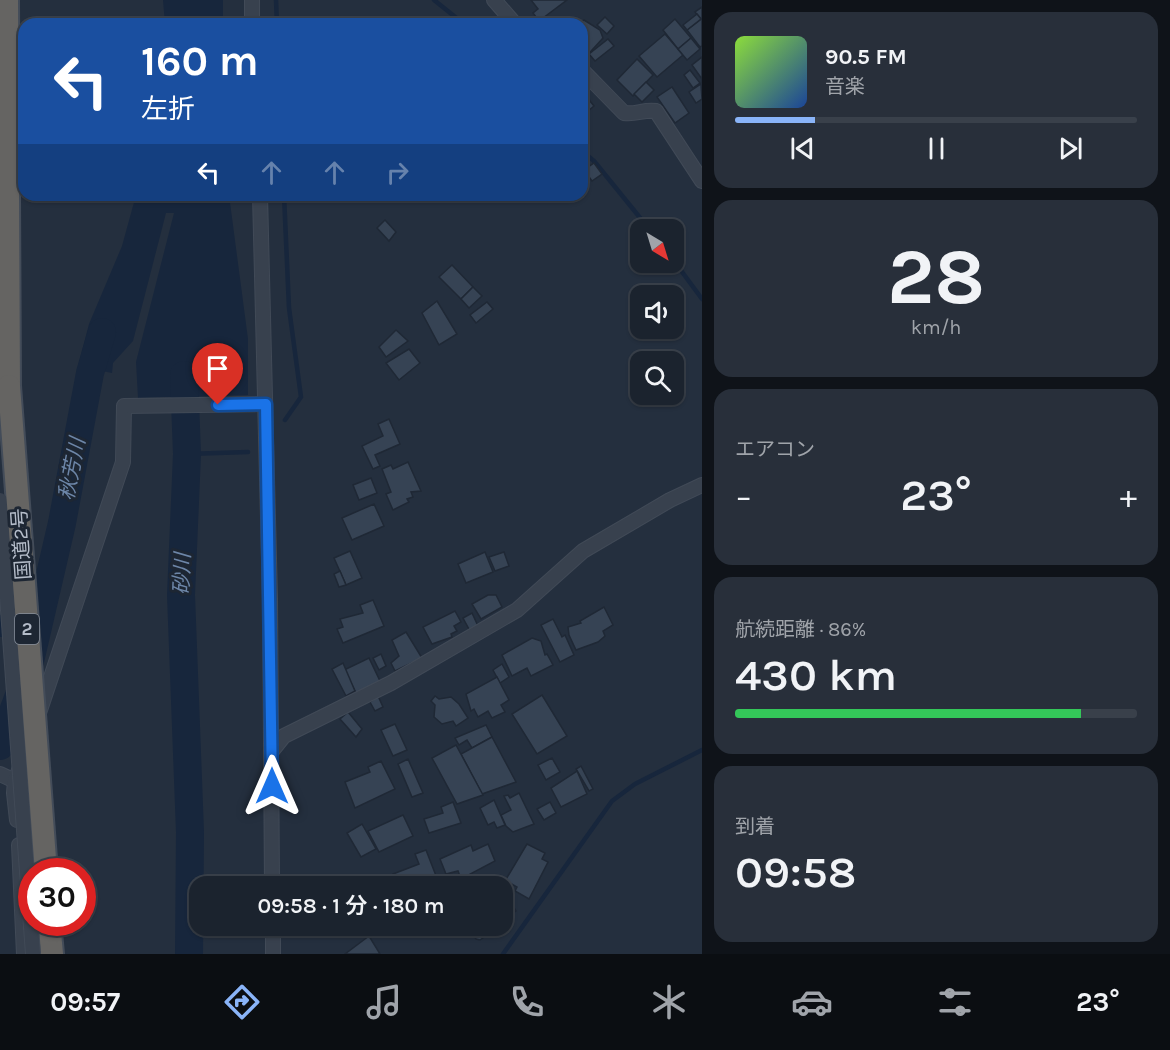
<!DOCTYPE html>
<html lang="ja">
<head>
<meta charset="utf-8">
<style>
  :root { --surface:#1b232e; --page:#282f3a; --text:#f1f3f6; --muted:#a0a4aa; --line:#39404a; --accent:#8ab4f8 }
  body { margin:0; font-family:Karla,"Noto Sans JP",sans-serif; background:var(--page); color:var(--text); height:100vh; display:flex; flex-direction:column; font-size:22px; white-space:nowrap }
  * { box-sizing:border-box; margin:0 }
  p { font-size:20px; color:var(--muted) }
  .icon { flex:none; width:33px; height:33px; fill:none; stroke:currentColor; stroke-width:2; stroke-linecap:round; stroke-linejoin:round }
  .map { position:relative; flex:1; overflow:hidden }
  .panel { display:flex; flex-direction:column; gap:12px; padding:12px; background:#0f1319; width:468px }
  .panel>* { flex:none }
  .banner { position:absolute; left:18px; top:18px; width:570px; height:183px; border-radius:18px; box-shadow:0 2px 4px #0004,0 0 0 2px var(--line); background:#1a4fa0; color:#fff; overflow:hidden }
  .needle { width:39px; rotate:142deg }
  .tools { position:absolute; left:630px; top:219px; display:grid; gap:12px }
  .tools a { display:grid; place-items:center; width:54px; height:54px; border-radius:12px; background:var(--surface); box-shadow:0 2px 4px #0004,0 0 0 2px var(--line); font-size:30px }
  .speed { position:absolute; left:18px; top:858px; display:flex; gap:12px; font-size:30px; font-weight:700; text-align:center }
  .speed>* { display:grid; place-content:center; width:78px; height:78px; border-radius:50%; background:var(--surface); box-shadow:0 2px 4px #0004,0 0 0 2px var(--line); line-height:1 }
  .speed .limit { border:9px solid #d22; background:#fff; color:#111 }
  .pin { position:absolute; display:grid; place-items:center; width:51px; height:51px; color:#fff; margin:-62px -26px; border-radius:50% 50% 50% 0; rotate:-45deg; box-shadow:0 0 6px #0007 }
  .pin .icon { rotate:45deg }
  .me { position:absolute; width:66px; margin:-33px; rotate:0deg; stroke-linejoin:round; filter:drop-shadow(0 0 4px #0008) }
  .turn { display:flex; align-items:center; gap:21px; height:126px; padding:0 24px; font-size:27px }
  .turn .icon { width:78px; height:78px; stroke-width:2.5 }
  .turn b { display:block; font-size:42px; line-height:51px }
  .lanes { display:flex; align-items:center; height:57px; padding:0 24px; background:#0003; justify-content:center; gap:30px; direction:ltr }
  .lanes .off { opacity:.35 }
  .big { font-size:45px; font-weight:600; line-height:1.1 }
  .panel .card { flex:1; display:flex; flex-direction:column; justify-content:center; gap:9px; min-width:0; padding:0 21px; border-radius:18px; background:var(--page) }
  .panel .dial { align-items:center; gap:0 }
  .dial b { font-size:78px; line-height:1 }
  .song { display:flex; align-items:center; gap:18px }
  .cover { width:72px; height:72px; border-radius:9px; background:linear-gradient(135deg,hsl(90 70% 55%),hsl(220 70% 35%)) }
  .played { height:6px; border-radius:3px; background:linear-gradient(90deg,var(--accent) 20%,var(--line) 20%) }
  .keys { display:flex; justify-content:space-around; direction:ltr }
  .heat { display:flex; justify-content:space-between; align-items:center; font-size:33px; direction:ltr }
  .charge { height:9px; border-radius:4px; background:linear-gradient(90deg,#34c759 86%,var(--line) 0) }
  .trip { position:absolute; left:189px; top:876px; width:324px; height:60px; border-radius:18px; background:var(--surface); box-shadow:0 2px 4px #0004,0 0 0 2px var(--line); font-weight:600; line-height:60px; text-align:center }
  .tabs { display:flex; height:96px; justify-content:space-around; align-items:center; background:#0b0e12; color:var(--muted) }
  .tabs .icon { width:42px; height:42px }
  .tabs .active { color:var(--accent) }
  .tabs b { font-size:27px; color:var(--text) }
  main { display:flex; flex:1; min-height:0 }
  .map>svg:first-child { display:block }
  .water { fill:#17263c }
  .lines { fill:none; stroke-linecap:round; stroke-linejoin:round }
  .stream { stroke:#17263c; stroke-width:4.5 }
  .canal { stroke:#17263c; stroke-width:16 }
  .river { stroke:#17263c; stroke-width:28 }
  .building { fill:#364354; stroke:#1f2835; stroke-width:1.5 }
  .minor-casing { stroke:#414a57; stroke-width:16 }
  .trunk-casing { stroke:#434c59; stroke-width:26 }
  .minor { stroke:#38414e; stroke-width:14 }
  .trunk { stroke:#656462; stroke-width:22 }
  .minor-bridge-casing { stroke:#414a57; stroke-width:16; stroke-linecap:butt }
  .trunk-bridge-casing { stroke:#434c59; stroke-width:26; stroke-linecap:butt }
  .minor-bridge { stroke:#38414e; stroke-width:14 }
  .trunk-bridge { stroke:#656462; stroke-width:22 }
  .route-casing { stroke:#114b97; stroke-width:15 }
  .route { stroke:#1a73e8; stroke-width:10 }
  .labels { text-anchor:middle; stroke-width:6; stroke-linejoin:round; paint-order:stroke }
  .shield { fill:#1d2633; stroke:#878f9c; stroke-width:1.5 }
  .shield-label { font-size:18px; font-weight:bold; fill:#b4bcc9 }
  .street-label { font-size:20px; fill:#b4bcc9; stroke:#1d2633 }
  .water-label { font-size:21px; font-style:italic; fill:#6d86a8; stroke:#1d2633 }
</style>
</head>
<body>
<main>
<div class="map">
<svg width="702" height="954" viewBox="0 0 702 954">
  <rect width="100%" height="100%" fill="#242f3e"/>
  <g class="water">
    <path d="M 163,0 L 223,0 L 223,24 L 165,24 Z"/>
    <path d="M 136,195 L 229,195 L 248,339 L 248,395 L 138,398 L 136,362 L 174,213 L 166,213 L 133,341 L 113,363 L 112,373 L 78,366 L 89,324 L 122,246 Z"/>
  </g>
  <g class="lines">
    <g class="stream">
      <path d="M 276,0 L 277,24"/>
      <path d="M 434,0 L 464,24"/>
      <path d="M 582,151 L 594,161 L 650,230"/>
      <path d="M 284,195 L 289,308 L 301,397 L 285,420"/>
      <path d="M 674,261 L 702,299"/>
      <path d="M 187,454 L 248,452"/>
      <path d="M 503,954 L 612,801 L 635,784 L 702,750"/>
    </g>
    <path class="canal" d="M 0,629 L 2,623"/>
    <g class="river">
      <path d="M 184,375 L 187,454 L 181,595 L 190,832 L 189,954"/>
      <path d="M 0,746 L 27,674 L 62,523 L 90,373 L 102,332"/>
    </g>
  </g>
  <g class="building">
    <path d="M 531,0 L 567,0 L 539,21 L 533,13 L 538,9 Z"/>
    <path d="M 702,7 L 702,46 L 700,47 L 687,30 L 701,19 L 695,12 Z"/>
    <path d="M 697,14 L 701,19 L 687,30 L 683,25 Z"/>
    <path d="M 605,17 L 614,26 L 607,34 L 597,25 Z"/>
    <path d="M 675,19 L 691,38 L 678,49 L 663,30 Z"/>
    <path d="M 584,20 L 600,30 L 603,38 L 582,61 L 580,24 Z"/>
    <path d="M 665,34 L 683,55 L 657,77 L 639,56 Z"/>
    <path d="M 691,38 L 700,49 L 687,60 L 678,49 Z"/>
    <path d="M 608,39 L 614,46 L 595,61 L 589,54 Z"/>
    <path d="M 702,57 L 702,83 L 702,79 L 692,65 Z"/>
    <path d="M 637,59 L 653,75 L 633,96 L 617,80 Z"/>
    <path d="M 690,70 L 700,83 L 693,88 L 684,75 Z"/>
    <path d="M 646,82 L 654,90 L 642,102 L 634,94 Z"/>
    <path d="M 701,84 L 702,99 L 696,103 L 689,92 Z"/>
    <path d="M 672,87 L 689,113 L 675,123 L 657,97 Z"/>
    <path d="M 585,95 L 594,106 L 582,116 L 582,98 Z"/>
    <path d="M 594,163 L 602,174 L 592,181 L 584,170 Z"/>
    <path d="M 385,220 L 396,232 L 389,241 L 377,228 Z"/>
    <path d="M 452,265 L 473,287 L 461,299 L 439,277 Z"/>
    <path d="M 473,287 L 482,296 L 469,308 L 461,299 Z"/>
    <path d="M 437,301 L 457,334 L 439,345 L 422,313 Z"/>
    <path d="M 487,302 L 493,309 L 476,323 L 470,315 Z"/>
    <path d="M 396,330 L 408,341 L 386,357 L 379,347 Z"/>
    <path d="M 409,349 L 420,363 L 399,380 L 386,363 Z"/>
    <path d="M 389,419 L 400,444 L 375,455 L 380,466 L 373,469 L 362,446 L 383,436 L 378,424 Z"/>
    <path d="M 408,462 L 421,491 L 411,492 L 413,497 L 407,499 L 409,502 L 393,510 L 386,494 L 391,492 L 382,469 L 391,465 L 393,469 Z"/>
    <path d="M 371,478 L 377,493 L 359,500 L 353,485 Z"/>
    <path d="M 374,504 L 384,526 L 352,540 L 342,518 Z"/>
    <path d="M 350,551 L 362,578 L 346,585 L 334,558 Z"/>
    <path d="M 485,552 L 493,572 L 466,583 L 458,564 Z"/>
    <path d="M 504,552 L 509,566 L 495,571 L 489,557 Z"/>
    <path d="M 340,571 L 346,585 L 339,587 L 334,574 Z"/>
    <path d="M 488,595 L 496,595 L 502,607 L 481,619 L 472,604 Z"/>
    <path d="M 373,600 L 384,626 L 343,643 L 337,629 L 343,627 L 340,619 L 363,613 L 360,605 Z"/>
    <path d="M 604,607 L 613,625 L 603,631 L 605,636 L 598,642 L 576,650 L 569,635 L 568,627 L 581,623 L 580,621 Z"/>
    <path d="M 455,611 L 461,622 L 454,626 L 457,631 L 451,634 L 452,637 L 432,644 L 423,627 Z"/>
    <path d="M 472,613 L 478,626 L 470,631 L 463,618 Z"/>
    <path d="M 553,619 L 562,637 L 565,635 L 574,655 L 560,662 L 541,625 Z"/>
    <path d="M 406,632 L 422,658 L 395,671 L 391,663 L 399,656 L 392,640 Z"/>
    <path d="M 532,638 L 541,641 L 545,655 L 547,654 L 553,665 L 531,676 L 527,668 L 512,676 L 502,655 Z"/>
    <path d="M 381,654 L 386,666 L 379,670 L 373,658 Z"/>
    <path d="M 369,658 L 380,681 L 356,693 L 344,670 Z"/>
    <path d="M 343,663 L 355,691 L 346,696 L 332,669 Z"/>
    <path d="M 502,664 L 509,677 L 500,683 L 493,670 Z"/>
    <path d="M 497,677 L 509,700 L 501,705 L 505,712 L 492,718 L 488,711 L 478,717 L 474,709 L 471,711 L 466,694 Z"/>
    <path d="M 542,695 L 567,736 L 537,754 L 512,714 Z"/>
    <path d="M 378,696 L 383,707 L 375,711 L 370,702 Z"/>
    <path d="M 435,696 L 439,699 L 451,697 L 459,704 L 468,718 L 456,726 L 453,721 L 442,724 L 434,717 L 435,705 L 431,701 Z"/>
    <path d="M 348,712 L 362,729 L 356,737 L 340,719 Z"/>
    <path d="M 395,724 L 407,750 L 393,756 L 381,730 Z"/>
    <path d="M 486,725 L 492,737 L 472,748 L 467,740 L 459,745 L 455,738 Z"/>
    <path d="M 492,737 L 516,782 L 482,794 L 461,754 Z"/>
    <path d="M 456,745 L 483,795 L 457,804 L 432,758 Z"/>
    <path d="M 552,758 L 560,772 L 546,780 L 538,765 Z"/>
    <path d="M 408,759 L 423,793 L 412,797 L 398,764 Z"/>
    <path d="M 381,761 L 395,789 L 355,808 L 345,782 L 370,772 L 368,767 Z"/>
    <path d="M 581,766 L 593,789 L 589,791 L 576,769 Z"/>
    <path d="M 577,771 L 587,794 L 561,807 L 551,788 Z"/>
    <path d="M 519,793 L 534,824 L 513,832 L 506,826 L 501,815 L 511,810 L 504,796 L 508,795 L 510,798 Z"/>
    <path d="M 494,800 L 505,825 L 497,828 L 494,822 L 488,825 L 480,808 Z"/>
    <path d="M 453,802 L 461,823 L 429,833 L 424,819 L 443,813 L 441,807 Z"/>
    <path d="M 550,802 L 556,813 L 544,820 L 537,809 Z"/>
    <path d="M 403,815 L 413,836 L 379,852 L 368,831 Z"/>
    <path d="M 362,824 L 376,849 L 361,857 L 347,833 Z"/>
    <path d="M 488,844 L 495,861 L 461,879 L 458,871 L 446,874 L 440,859 L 471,845 L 473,851 Z"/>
    <path d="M 527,844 L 545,853 L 542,859 L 548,862 L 529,899 L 515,891 L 517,887 L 510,883 L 508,889 L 502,886 Z"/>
    <path d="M 426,850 L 440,886 L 396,886 L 393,874 L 419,864 L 415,854 Z"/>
    <path d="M 506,895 L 516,911 L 504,918 L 506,921 L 502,923 L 502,897 Z"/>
    <path d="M 468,926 L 499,926 L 480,940 L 476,939 Z"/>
    <path d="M 369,936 L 380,954 L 345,954 Z"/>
  </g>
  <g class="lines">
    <g class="minor-casing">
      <g id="minor">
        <path d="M 252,0 L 252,24"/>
        <path d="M 494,0 L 515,24"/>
        <path d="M 582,70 L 624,113 C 636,115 644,109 656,111 L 702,181"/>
        <path d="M 260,195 L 270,599 L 272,886"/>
        <path d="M 38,716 L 123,462 L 124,406 L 265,404"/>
        <path d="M 272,751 L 284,736 L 391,683 L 517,610 L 583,551 L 670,500 L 702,485"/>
        <path d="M 0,774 L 15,781"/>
        <path d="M 17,820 L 14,793 L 15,781 L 32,735"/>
        <path d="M 19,845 L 24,954"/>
        <path d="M 273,954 L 273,926"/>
      </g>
    </g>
    <g class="trunk-casing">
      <g id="trunk">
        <path d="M 7,0 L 9,386"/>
        <path d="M 49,922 L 52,954"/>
      </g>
    </g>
    <use href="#minor" class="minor"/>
    <use href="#trunk" class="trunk"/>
    <g class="minor-bridge-casing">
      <path id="minor-bridge" d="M 0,500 L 33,954"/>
    </g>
    <g class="trunk-bridge-casing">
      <path id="trunk-bridge" d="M 9,386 L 46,872"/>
    </g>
    <use href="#minor-bridge" class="minor-bridge"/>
    <use href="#trunk-bridge" class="trunk-bridge"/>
  </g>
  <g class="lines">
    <g class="route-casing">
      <path id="route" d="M 218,405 L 266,404 L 272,786"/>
    </g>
    <use href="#route" class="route"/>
  </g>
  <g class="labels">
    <rect class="shield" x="15" y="614" width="24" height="30" rx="4.5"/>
    <g class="shield-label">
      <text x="27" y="635">2</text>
    </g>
    <g class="street-label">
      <text transform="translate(21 544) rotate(-94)" y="7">国道2号</text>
    </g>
    <g class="water-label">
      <text transform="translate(72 469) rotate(-79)" y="7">秋芳川</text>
      <text transform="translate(182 574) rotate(-88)" y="7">砂川</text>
    </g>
  </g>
</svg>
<div class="tools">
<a><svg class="needle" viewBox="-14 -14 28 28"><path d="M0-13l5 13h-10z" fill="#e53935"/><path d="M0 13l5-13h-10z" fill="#a0a4aa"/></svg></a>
<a><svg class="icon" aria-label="sound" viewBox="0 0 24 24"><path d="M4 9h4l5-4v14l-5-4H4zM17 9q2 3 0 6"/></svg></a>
<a><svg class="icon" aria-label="search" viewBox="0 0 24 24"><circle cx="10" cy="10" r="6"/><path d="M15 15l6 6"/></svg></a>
</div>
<div class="speed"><div class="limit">30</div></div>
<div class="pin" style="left:218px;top:405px;background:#d93025"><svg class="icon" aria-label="arrive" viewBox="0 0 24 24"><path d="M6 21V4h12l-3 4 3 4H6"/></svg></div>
<svg class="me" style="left:272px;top:786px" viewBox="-20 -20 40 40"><path d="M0-17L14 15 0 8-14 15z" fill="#1a73e8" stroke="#fff" stroke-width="4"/></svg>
<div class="trip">09:58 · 1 分 · 180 m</div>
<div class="banner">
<div class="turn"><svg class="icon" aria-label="left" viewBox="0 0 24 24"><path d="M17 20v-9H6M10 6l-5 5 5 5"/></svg><div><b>160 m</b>左折</div></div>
<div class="lanes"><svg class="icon" aria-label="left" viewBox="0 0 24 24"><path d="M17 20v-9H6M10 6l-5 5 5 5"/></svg><svg class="icon off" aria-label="ahead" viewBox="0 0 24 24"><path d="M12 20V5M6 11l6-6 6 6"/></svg><svg class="icon off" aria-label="ahead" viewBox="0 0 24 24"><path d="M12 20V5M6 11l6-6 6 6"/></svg><svg class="icon off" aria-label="right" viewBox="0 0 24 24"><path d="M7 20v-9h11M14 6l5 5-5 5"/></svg></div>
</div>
</div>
<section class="panel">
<div class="card">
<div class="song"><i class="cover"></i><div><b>90.5 FM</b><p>音楽</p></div></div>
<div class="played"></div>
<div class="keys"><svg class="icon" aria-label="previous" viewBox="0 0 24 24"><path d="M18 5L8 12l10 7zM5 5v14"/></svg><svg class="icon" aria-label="pause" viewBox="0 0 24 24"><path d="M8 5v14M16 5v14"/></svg><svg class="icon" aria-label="next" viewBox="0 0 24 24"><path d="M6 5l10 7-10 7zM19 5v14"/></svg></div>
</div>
<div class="card dial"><b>28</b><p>km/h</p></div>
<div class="card"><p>エアコン</p>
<div class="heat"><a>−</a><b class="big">23°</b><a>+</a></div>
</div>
<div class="card"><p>航続距離 · 86%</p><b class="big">430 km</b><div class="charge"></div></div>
<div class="card"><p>到着</p><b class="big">09:58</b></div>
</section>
</main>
<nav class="tabs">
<b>09:57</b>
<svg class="icon active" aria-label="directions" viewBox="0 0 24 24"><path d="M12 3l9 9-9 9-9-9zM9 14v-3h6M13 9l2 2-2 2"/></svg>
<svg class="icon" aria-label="music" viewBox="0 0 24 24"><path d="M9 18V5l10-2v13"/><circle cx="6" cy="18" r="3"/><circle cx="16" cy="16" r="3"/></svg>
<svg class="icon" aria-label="phone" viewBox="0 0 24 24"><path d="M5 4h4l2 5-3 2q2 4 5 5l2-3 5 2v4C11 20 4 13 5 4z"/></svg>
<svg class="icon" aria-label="climate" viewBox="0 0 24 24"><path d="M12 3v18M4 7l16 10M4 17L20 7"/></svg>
<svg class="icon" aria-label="car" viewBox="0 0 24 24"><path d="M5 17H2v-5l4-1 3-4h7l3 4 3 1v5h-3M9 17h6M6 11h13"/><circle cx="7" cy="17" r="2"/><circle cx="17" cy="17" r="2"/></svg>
<svg class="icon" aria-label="filters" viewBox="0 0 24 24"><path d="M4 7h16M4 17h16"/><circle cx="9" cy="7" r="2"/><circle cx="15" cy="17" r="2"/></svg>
<b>23°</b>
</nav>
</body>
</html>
